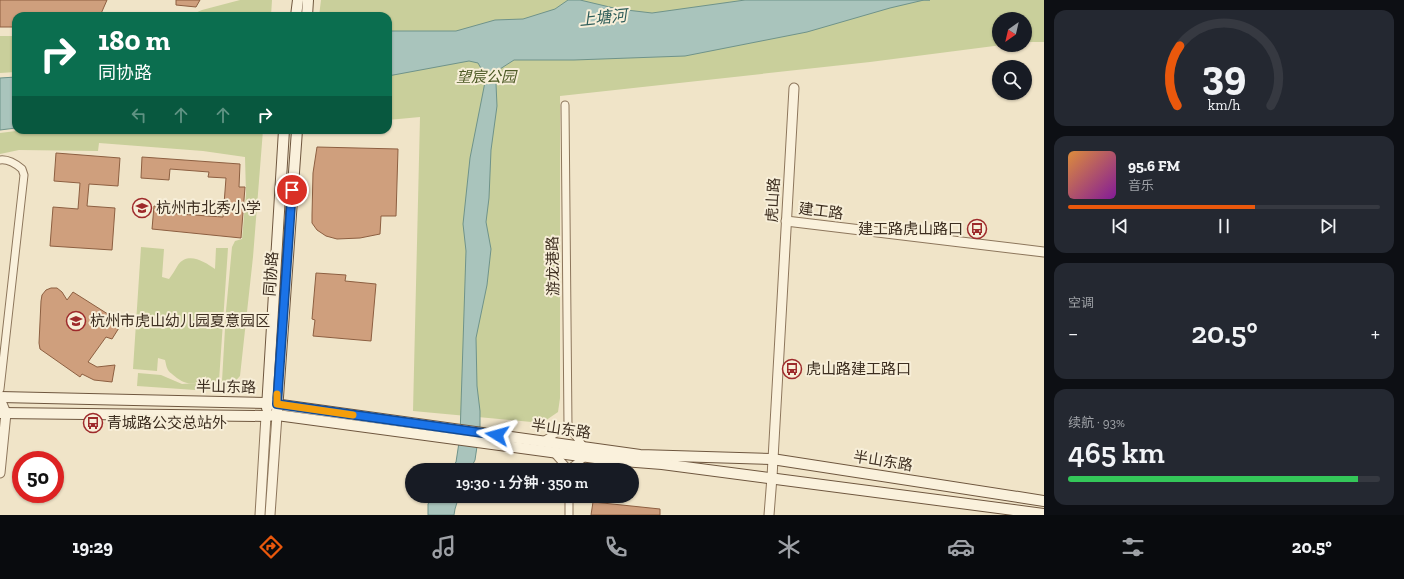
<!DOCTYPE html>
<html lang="zh">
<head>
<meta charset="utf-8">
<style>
  :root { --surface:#171b24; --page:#242831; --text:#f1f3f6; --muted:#9ea1a6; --line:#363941; --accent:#ea580c }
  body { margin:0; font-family:"Zilla Slab","Noto Sans SC",serif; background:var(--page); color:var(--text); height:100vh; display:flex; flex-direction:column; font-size:15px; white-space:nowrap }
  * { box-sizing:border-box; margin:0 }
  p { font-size:13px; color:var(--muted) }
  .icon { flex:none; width:22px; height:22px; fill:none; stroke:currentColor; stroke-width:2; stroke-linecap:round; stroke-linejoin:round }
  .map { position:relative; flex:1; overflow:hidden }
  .details { display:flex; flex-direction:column; gap:10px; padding:10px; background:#0d0f14; width:360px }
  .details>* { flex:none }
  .banner { position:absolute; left:12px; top:12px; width:380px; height:122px; border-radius:12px; box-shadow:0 1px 3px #0004; background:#0b6e4f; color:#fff; overflow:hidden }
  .needle { width:26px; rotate:214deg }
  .controls { position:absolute; left:992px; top:12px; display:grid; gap:8px }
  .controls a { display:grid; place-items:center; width:40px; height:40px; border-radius:50%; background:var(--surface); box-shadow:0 1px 3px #0004; font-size:20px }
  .speed { position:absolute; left:12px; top:451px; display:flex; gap:8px; font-size:20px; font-weight:700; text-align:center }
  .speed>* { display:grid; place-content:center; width:52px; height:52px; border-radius:50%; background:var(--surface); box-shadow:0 1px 3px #0004; line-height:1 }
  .speed .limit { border:6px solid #d22; background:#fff; color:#111 }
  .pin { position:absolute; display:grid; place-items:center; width:34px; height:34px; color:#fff; margin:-17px; border:2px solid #fff; border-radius:50%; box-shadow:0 1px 4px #0007 }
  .me { position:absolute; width:44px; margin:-22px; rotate:278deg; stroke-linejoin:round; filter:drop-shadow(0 0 3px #0008) }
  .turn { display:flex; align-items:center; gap:14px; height:84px; padding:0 20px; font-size:18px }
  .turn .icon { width:52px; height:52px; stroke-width:2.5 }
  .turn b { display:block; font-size:28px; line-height:34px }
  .lanes { display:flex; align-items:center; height:38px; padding:0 20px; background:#0003; justify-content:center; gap:20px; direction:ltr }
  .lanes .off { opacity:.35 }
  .big { font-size:30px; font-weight:600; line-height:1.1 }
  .details .tile { flex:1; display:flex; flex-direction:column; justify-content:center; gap:6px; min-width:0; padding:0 14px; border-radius:12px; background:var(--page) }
  .details .dial { align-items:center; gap:0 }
  .dial svg { height:104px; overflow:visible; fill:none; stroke:var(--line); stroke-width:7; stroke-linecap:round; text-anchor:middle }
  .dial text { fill:var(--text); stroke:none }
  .song { display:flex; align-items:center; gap:12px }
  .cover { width:48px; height:48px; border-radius:6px; background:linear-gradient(135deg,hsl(30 70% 55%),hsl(290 70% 35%)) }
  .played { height:4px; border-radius:2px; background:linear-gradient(90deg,var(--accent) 60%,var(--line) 60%) }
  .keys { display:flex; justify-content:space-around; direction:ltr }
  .heat { display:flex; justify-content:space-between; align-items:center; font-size:22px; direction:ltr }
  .charge { height:6px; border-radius:3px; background:linear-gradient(90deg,#34c759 93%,var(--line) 0) }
  .trip { position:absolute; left:405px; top:463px; width:234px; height:40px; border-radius:20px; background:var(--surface); box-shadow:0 1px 3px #0004; font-weight:600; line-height:40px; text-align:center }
  .tab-bar { display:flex; height:64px; justify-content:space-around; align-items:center; background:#090b0e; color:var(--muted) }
  .tab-bar .icon { width:28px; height:28px }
  .tab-bar .selected { color:var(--accent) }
  .tab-bar b { font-size:18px; color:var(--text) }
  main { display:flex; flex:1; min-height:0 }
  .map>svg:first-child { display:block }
  .green { fill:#c9cf9b }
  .water { fill:#a9c4bc; stroke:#6f938a }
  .building { fill:#cf9f7d; stroke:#8d5f41 }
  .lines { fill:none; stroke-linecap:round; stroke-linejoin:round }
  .minor-casing { stroke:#8d765c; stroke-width:9 }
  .tertiary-casing { stroke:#8d765c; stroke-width:11 }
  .secondary-casing { stroke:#6f573f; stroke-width:12 }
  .minor { stroke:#faf1dc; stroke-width:7 }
  .tertiary { stroke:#faf1dc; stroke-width:9 }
  .secondary { stroke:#faf1dc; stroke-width:10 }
  .route-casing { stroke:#114b97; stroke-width:10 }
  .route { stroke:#1a73e8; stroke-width:7 }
  .slow { stroke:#f59e0b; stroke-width:7 }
  .labels { text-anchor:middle; stroke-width:4; stroke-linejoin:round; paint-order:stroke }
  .park-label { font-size:15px; font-style:italic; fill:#4d5a26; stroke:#f7eed8 }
  .street-label { font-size:15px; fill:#3d2e20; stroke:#f7eed8 }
  .poi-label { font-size:15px; fill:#3d2e20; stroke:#f7eed8; text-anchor:start }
  .water-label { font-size:16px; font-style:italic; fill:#2f5d5a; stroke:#f7eed8 }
</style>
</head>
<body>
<main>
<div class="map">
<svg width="1044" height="515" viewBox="0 0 1044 515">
  <rect width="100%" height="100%" fill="#f0e4c8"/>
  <g class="green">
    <path d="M 240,0 L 272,0 L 271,16 L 188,16 L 202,10 Z"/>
    <path d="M 321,0 L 1044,0 L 1044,42 L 1025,42 L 1025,19 L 999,19 L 999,45 L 1002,45 L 870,62 L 560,96 L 560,398 L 558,412 L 542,423 L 413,411 L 420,117 L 388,120 L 388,16 L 319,16 Z"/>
    <path d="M 0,36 L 16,36 L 16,72 L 0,73 Z"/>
    <path d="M 24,130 L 263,130 L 253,257 L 240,376 L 230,387 L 210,391 L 137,386 L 138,373 L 161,375 L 182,384 L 213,382 L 207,381 L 206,376 C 195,387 184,385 172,374 C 171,373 169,372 168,370 C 166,367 166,363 165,360 L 158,358 L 157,371 L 133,369 L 141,247 L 164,249 L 162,277 L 169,279 C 172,275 175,270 178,265 C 188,251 205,262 215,269 L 216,248 L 228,248 L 219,381 L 222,381 L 226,311 L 232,247 L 235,241 L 242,239 L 246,194 L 245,157 L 203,151 L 99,143 L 98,151 L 19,150 L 0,154 L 0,133 Z"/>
  </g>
  <g class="water">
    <path d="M 568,0 L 580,0 L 618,9 L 652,13 L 745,0 L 930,0 L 924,0 L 890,8 L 807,32 L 685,56 L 574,60 L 514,60 L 500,69 L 496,84 L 497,106 L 491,150 L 489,198 L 486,222 L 491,249 L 487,285 L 476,338 L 477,386 L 480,411 L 480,426 L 475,460 L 470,470 L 450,470 L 456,462 L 460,436 L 466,251 L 463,224 L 470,158 L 486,77 L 478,63 L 469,61 L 388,76 L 388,31 L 456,31 L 495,20 L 523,19 L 555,9 Z"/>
    <path d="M 16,77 L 16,128 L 0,130 L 0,78 Z"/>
    <path d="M 433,496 L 459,496 L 455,509 L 454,515 L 428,515 L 428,504 Z"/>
  </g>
  <g class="building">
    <path d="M 0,0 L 107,0 L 100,16 L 16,16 L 16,27 L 0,27 Z"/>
    <path d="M 176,0 L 200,0 L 196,7 L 176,5 Z"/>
    <path d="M 317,147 L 398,149 L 396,216 L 381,216 L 380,234 L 360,238 L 337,239 L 326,236 L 317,230 L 312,223 L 312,215 L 313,173 Z"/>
    <path d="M 56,153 L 120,158 L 118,186 L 89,184 L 87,206 L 115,208 L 112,250 L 50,246 L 53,207 L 78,209 L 80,183 L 54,181 Z"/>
    <path d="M 142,157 L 240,164 L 239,187 L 245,187 L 241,238 L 152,229 L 154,206 L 163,207 L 165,213 L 223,217 L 226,178 L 208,177 L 209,172 L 170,169 L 169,180 L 141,178 Z"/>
    <path d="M 316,273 L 346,275 L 345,281 L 376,284 L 371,341 L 313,336 L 315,320 L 312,319 Z"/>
    <path d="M 51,288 L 57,288 L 62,292 L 67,300 L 73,292 L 122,323 L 112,339 L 106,337 L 88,362 L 97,367 L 115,365 L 112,382 L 94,380 L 82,374 L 80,377 L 40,349 L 39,343 L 41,301 L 42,295 L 46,290 Z"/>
    <path d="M 593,502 L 660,509 L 660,515 L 591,515 Z"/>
  </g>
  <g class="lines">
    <g class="minor-casing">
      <g id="minor">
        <path d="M 565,105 L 568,426 L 584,447"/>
        <path d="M 0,160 C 8,159 16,164 22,169 L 24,175 L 0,389"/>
        <path d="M 543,441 L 568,426"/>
        <path d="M 554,453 L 569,470"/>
        <path d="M 569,469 L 585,457"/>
        <path d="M 569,496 L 569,515"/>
      </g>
    </g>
    <g class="tertiary-casing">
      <g id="tertiary">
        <path d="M 786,221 L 1044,252"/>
        <path d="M 0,399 L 6,413 L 0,473"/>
        <path d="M 260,515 L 266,416"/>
        <path d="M 270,515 L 277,415"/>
        <path d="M 769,515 L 772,477 L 794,88"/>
      </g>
    </g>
    <g class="secondary-casing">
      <g id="secondary">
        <path d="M 296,16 L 298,0"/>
        <path d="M 307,16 L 308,0"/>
        <path d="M 0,397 L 267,403 L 640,455 L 772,459 L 1044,501"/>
        <path d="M 267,408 L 284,130"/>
        <path d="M 277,411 L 297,130"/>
        <path d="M 0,413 L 266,416 L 277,415 L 610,460 L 662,464 L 1044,514"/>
      </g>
    </g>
    <use href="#minor" class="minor"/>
    <use href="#tertiary" class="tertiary"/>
    <use href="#secondary" class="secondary"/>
  </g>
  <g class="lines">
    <g class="route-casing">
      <path id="route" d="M 292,190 L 277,404 L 497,435"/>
    </g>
    <use href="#route" class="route"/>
    <path class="slow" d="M 277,394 L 277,404 L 353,415"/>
  </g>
  <defs>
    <g id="school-ring" transform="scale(1)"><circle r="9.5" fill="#f7eed8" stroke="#9e2a2b" stroke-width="1.5"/><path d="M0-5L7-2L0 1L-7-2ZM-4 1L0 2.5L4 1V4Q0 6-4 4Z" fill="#9e2a2b"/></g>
    <g id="bus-ring" transform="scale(1)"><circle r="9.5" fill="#f7eed8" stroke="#9e2a2b" stroke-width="1.5"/><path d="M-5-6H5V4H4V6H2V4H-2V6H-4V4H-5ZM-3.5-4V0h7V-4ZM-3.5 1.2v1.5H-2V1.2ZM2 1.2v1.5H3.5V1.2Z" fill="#9e2a2b"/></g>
  </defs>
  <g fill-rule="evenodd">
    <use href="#school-ring" x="142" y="208"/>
    <use href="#bus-ring" x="977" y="229"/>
    <use href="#school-ring" x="76" y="321"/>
    <use href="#bus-ring" x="792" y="369"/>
    <use href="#bus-ring" x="93" y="423"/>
  </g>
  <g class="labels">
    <g class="park-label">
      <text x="486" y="82">望宸公园</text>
    </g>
    <g class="street-label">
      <text transform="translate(773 200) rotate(-87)" y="5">虎山路</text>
      <text transform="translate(821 211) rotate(7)" y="5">建工路</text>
      <text transform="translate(553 266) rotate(-91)" y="5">游龙港路</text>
      <text transform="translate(271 274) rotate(-86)" y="5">同协路</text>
      <text transform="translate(226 387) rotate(1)" y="5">半山东路</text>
      <text transform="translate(561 429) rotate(8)" y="5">半山东路</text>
      <text transform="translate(883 461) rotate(9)" y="5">半山东路</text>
    </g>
    <g class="poi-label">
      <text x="156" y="213">杭州市北秀小学</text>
      <text x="963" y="234" text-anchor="end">建工路虎山路口</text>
      <text x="90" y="326">杭州市虎山幼儿园夏意园区</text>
      <text x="806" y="374">虎山路建工路口</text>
      <text x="107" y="428">青城路公交总站外</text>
    </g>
    <g class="water-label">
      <text transform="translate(603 17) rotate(-6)" y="6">上塘河</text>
    </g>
  </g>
</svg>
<div class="controls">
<a><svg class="needle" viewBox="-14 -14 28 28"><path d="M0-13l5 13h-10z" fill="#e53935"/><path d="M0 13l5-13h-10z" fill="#9ea1a6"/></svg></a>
<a><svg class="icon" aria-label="search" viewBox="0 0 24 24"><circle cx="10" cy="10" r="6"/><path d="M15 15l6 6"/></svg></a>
</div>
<div class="speed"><div class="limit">50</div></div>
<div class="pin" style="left:292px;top:190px;background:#d93025"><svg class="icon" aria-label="arrive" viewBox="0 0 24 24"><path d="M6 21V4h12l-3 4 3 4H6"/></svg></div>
<svg class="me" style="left:497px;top:435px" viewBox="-20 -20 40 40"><path d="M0-17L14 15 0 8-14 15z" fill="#1a73e8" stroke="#fff" stroke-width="4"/></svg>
<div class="trip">19:30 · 1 分钟 · 350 m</div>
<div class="banner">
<div class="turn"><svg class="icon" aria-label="right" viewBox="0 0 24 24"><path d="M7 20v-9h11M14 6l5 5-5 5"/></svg><div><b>180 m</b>同协路</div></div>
<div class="lanes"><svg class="icon off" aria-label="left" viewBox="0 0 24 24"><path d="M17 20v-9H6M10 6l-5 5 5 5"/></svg><svg class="icon off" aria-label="ahead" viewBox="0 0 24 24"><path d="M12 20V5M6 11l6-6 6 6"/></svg><svg class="icon off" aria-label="ahead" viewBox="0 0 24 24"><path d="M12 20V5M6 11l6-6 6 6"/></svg><svg class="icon" aria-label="right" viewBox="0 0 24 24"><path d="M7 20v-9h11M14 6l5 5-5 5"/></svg></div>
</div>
</div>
<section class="details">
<div class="tile dial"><svg viewBox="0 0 100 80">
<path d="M14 69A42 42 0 1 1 86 69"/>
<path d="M14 69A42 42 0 0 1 16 23" stroke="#ea580c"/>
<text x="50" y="56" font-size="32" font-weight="700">39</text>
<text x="50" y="72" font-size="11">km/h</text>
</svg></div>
<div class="tile">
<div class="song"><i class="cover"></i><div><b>95.6 FM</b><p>音乐</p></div></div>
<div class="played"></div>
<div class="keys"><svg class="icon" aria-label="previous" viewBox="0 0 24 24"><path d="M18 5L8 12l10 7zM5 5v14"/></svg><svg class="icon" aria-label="pause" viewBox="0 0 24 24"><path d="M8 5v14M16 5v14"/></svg><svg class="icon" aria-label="next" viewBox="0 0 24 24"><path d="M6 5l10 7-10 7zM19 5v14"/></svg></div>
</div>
<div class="tile"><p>空调</p>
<div class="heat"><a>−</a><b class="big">20.5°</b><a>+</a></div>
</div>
<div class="tile"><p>续航 · 93%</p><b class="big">465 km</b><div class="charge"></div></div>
</section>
</main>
<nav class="tab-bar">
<b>19:29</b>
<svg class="icon selected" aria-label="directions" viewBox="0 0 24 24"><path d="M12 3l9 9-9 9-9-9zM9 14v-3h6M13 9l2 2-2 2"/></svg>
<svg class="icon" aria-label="music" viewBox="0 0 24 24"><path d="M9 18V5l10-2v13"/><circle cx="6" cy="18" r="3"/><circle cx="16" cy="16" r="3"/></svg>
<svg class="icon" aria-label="phone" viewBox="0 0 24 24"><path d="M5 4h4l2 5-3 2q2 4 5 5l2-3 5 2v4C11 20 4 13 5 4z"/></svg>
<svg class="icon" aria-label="climate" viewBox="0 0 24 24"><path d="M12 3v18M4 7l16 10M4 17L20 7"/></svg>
<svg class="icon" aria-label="car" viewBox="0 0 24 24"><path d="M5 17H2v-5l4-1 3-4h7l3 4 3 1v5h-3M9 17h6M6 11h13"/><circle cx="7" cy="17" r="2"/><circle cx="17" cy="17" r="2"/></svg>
<svg class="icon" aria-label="filters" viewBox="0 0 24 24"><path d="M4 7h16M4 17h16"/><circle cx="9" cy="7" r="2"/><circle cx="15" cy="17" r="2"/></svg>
<b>20.5°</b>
</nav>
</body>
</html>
